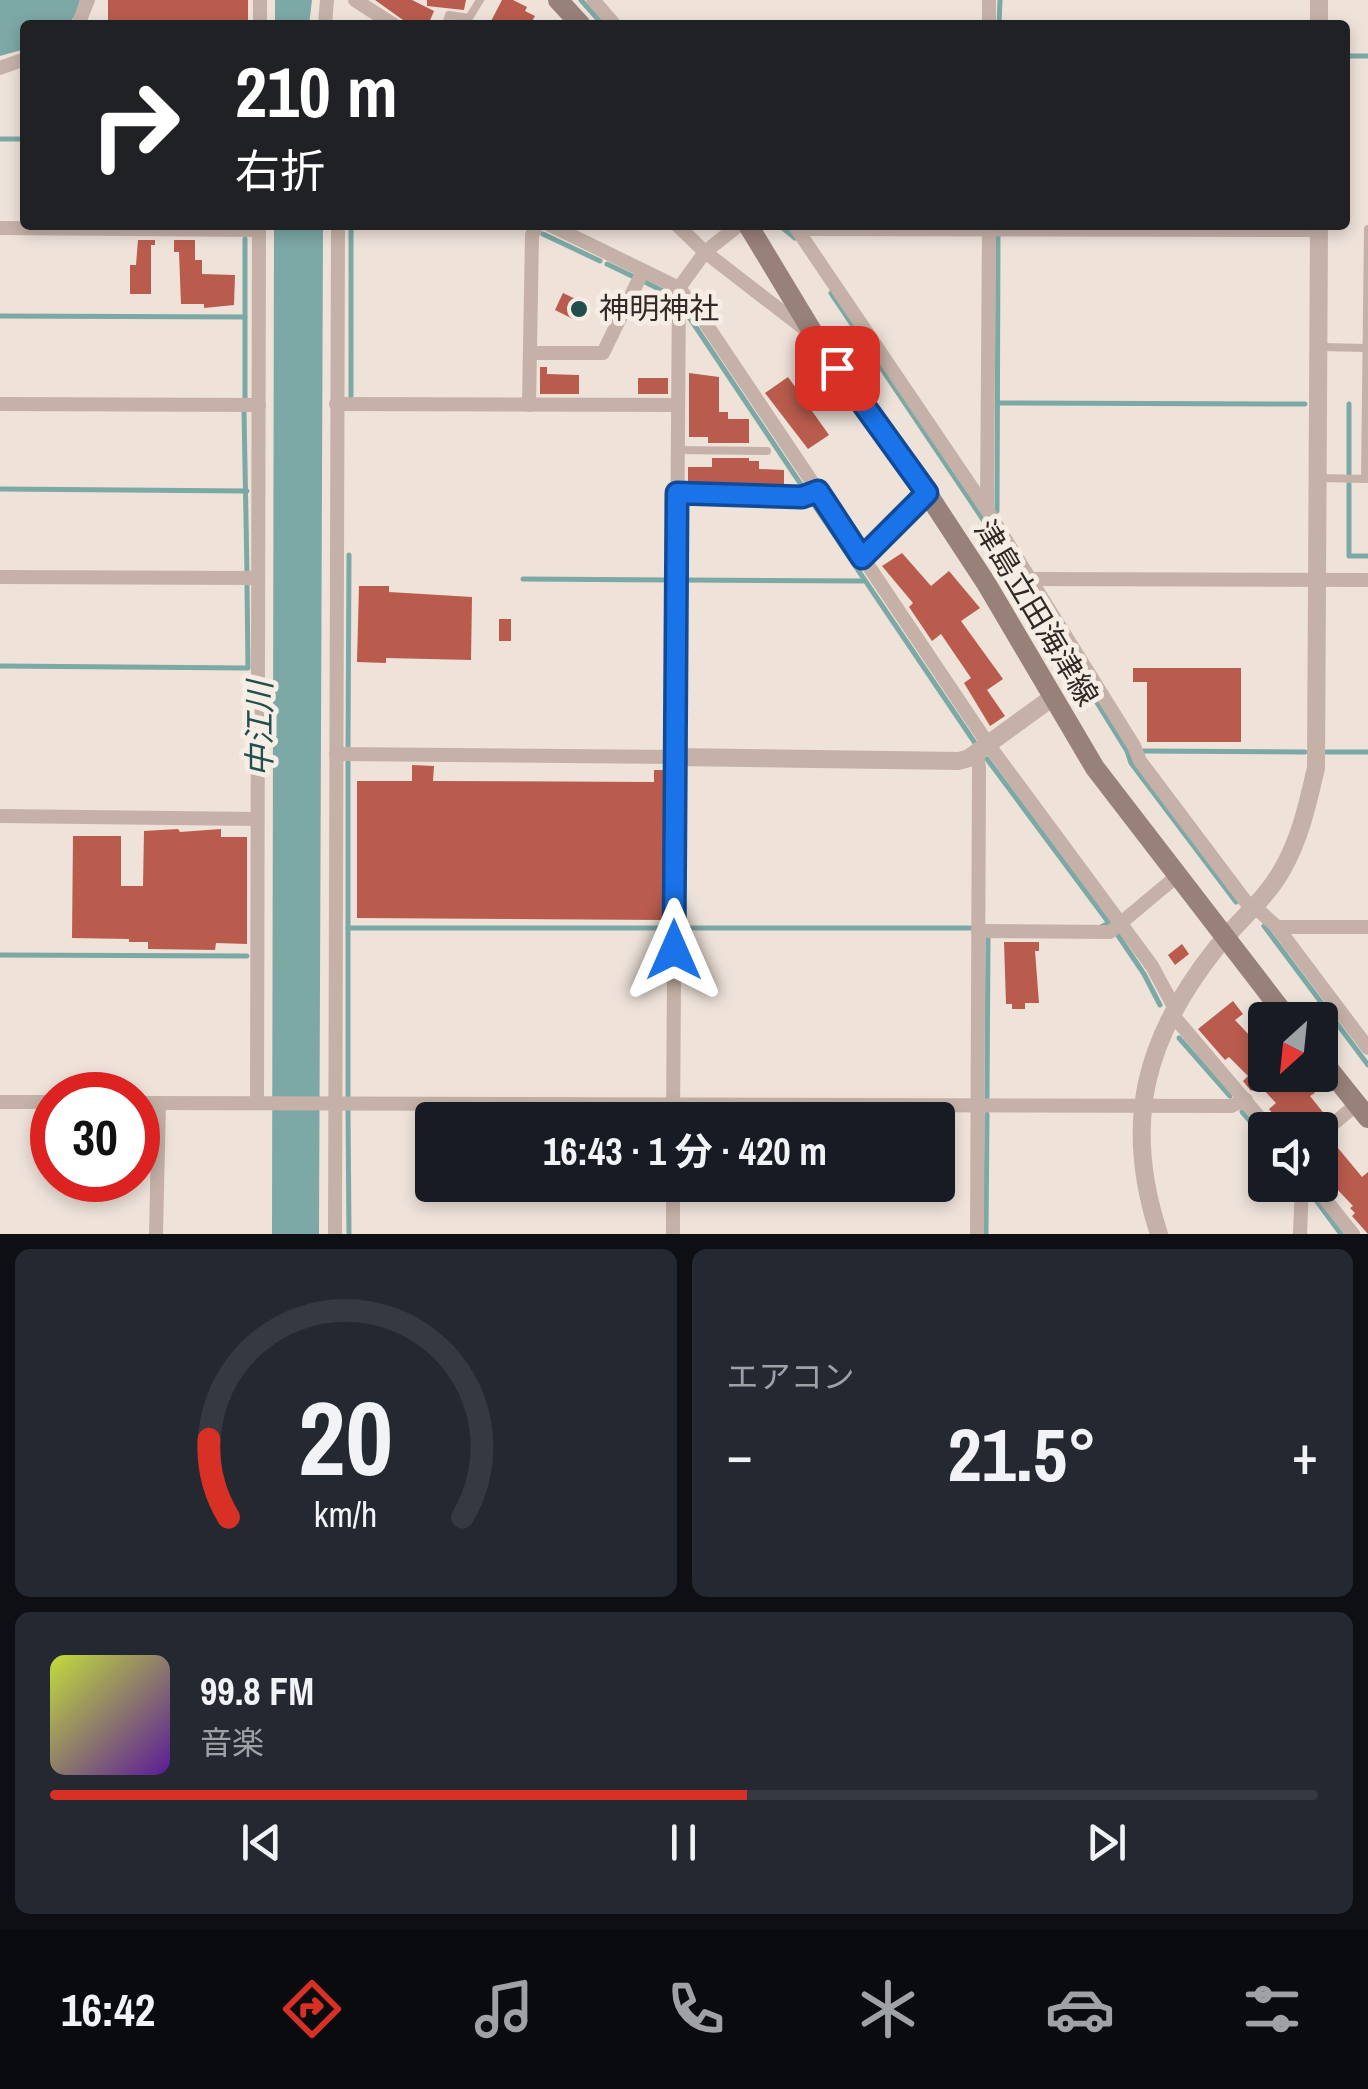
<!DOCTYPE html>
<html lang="ja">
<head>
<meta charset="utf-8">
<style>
  :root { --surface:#171b24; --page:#242831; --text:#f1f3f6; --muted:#9ea1a6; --line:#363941; --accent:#d93025 }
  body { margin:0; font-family:"Archivo Narrow","Noto Sans JP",sans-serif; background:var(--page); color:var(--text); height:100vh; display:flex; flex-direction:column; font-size:38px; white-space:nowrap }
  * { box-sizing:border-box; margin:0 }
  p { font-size:32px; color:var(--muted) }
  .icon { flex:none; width:55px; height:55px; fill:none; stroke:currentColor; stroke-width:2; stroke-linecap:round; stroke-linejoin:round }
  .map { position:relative; height:1234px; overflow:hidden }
  .panel { display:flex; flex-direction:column; gap:15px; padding:15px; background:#0d0f14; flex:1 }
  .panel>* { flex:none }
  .banner { position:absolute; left:20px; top:20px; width:1330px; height:210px; border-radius:10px; box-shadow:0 5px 15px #0003; background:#202124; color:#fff; overflow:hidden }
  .needle { width:65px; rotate:207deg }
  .controls { position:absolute; left:1248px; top:1002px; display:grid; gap:20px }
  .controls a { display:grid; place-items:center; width:90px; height:90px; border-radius:10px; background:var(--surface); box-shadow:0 5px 15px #0003; font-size:50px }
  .speed { position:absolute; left:30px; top:1072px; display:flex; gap:20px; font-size:50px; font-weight:700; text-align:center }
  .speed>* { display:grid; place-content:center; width:130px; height:130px; border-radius:50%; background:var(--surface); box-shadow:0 5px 15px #0003; line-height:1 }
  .speed .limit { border:15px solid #d22; background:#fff; color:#111 }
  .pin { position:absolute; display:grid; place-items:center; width:85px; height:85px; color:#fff; margin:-42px; border-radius:20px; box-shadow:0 5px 15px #0006 }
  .me { position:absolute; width:110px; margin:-55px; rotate:0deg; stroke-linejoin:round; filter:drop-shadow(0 0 8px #0008) }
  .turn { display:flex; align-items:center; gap:35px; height:210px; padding:0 50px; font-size:45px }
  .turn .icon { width:130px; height:130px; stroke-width:2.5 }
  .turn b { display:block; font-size:70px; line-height:85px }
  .big { font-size:75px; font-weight:700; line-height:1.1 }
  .panel .card { flex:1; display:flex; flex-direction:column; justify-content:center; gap:15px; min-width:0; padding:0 35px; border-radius:15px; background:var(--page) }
  .panel .dial { align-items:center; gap:0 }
  .dial svg { height:260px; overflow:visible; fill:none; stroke:var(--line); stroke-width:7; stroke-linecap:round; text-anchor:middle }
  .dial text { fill:var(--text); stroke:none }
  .song { display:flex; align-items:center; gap:30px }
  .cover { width:120px; height:120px; border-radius:15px; background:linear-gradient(135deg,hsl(70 70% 55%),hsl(270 70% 35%)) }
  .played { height:10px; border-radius:5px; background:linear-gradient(90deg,var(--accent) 55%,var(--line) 55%) }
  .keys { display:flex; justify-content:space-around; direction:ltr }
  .heat { display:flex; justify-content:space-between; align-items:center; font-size:55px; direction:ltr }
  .panel .tiles { flex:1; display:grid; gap:15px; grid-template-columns:1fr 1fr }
  .card:last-child { grid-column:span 2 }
  .trip { position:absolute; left:415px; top:1102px; width:540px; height:100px; border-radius:10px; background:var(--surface); box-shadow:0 5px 15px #0003; font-weight:700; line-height:100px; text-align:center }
  .tab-bar { display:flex; height:160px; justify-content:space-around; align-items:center; background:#090b0e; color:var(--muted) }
  .tab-bar .icon { width:70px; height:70px }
  .tab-bar .selected { color:var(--accent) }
  .tab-bar b { font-size:45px; color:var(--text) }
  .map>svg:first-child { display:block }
  .water { fill:#7ca8a5 }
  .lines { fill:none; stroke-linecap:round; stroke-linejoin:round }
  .stream { stroke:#7ca8a5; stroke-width:5 }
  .building { fill:#b95c4d }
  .service { stroke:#c5b1a7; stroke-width:8 }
  .minor { stroke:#c5b1a7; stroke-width:14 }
  .tertiary { stroke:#c5b1a7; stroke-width:18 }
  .secondary { stroke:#988179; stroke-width:20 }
  .route-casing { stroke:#114b97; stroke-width:25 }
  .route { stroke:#1a73e8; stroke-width:18 }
  .poi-dot { fill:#214f4d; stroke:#f6ede5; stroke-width:4 }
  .labels { text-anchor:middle; stroke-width:10; stroke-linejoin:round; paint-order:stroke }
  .poi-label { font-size:30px; fill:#322927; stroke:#f6ede5; text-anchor:start }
  .street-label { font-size:30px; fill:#322927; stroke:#f6ede5 }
  .water-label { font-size:32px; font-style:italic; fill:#214f4d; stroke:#f6ede5 }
</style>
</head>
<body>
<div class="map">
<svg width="1368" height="1234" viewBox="0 0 1368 1234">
  <rect width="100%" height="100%" fill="#eee2d9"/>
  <g class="water">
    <path d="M 0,0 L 80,0 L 75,16 L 67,25 L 25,25 L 25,49 L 0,56 Z"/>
    <path d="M 275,0 L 312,0 L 309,25 L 275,25 Z"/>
    <path d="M 274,225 L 323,225 L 319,1234 L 272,1234 Z"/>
  </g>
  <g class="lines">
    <g class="stream">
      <path d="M 581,0 L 603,25"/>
      <path d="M 999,25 L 1000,0"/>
      <path d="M 1345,56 L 1368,56"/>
      <path d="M 0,139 L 25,139"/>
      <path d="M 525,225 L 526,226"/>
      <path d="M 779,225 L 795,238"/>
      <path d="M 543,234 L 600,261"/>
      <path d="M 607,264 L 632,276"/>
      <path d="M 643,281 L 669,294"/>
      <path d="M 831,293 L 986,524 L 1127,751 L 1131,763 L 1236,902"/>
      <path d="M 687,314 L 804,489"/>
      <path d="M 0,316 L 245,317"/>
      <path d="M 351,397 L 351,225"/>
      <path d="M 245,398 L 245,239"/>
      <path d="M 998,403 L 1305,404"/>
      <path d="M 1349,404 L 1349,474"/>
      <path d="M 244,411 L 247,573"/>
      <path d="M 1349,484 L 1349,556 L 1368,556"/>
      <path d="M 0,489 L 247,491"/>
      <path d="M 812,502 L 975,743"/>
      <path d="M 997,511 L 998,234"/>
      <path d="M 523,579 L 669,580"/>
      <path d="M 686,580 L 863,581"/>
      <path d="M 0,666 L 248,668 L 247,586"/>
      <path d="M 348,746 L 349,555"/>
      <path d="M 1143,751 L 1305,752"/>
      <path d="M 1326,752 L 1368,752"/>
      <path d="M 987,759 L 1109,923 L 1101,927"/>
      <path d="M 1264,926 L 1368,1065"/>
      <path d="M 348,928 L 668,928"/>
      <path d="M 681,928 L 972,928"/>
      <path d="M 1117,934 L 1144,974 L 1160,1005"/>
      <path d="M 0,955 L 247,956"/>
      <path d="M 1179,1038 L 1230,1096"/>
      <path d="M 348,1096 L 348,760"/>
      <path d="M 987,1098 L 988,936"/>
      <path d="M 348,1110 L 349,1234"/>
      <path d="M 1242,1112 L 1265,1139"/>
      <path d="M 1307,1188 L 1341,1234"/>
      <path d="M 986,1234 L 987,1114"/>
    </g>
  </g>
  <g class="building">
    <rect x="108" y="0" width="140" height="25"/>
    <path d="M 375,0 L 412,0 L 434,11 L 428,25 L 410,25 Z"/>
    <path d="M 427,0 L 466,0 L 464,10 L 427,6 Z"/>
    <path d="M 502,0 L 513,0 L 527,7 L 525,11 L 535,16 L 530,25 L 489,25 Z"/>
    <path d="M 138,240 L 155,240 L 155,245 L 151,245 L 151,294 L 130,294 L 130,265 L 136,265 Z"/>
    <path d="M 174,240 L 195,240 L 195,260 L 202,260 L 202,274 L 235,275 L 234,305 L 204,308 L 204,304 L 181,304 L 179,252 L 174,252 Z"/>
    <path d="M 563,293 L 584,303 L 575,320 L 555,310 Z"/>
    <path d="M 540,367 L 547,367 L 547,374 L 579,375 L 579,394 L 540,394 Z"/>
    <path d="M 689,373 L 719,377 L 719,412 L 728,412 L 728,419 L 749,419 L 749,443 L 708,443 L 708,437 L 689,437 Z"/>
    <path d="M 788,377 L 829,435 L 808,449 L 765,393 Z"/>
    <rect x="638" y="378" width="30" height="16"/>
    <path d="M 712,458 L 749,458 L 749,461 L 759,461 L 759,469 L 784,470 L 784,486 L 688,483 L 688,467 L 712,467 Z"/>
    <path d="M 902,553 L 931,586 L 949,571 L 980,608 L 961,621 L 1003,679 L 987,690 L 1005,716 L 990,726 L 964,683 L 971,678 L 941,634 L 932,641 L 909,607 L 913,603 L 882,566 Z"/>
    <path d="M 359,586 L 389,586 L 389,592 L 472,597 L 471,660 L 386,658 L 386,663 L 357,662 Z"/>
    <rect x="499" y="619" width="12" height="22"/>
    <path d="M 1133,668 L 1241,668 L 1241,742 L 1147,742 L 1147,682 L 1133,682 Z"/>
    <path d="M 412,765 L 434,766 L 433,781 L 654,782 L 654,770 L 665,770 L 664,920 L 357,918 L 357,781 L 412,781 Z"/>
    <path d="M 178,829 L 180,832 L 221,829 L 221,837 L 247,837 L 247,944 L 216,943 L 215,950 L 148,949 L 148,942 L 129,942 L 129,939 L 72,938 L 73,836 L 121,836 L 121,886 L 143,886 L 144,831 Z"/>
    <path d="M 1004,942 L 1039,942 L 1039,951 L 1035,951 L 1039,1003 L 1025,1003 L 1025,1009 L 1012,1009 L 1012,1004 L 1006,1004 Z"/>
    <path d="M 1182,944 L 1189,954 L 1175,965 L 1168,955 Z"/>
    <path d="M 1233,1001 L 1243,1014 L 1235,1020 L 1252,1038 L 1265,1026 L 1265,1075 L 1282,1075 L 1297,1090 L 1306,1083 L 1315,1093 L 1310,1096 L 1326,1116 L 1311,1130 L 1286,1130 L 1269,1109 L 1276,1103 L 1259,1085 L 1251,1091 L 1243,1081 L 1248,1076 L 1229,1057 L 1225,1060 L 1198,1029 Z"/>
    <path d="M 1333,1142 L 1362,1177 L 1368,1172 L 1368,1234 L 1352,1216 L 1355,1213 L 1350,1208 L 1353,1206 L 1320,1171 L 1320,1152 Z"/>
  </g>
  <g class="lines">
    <g class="service">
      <path d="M 446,25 L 449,15 L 469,18 L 480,0"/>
      <path d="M 1321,347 L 1366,348"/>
      <path d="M 677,450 L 767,451"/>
      <path d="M 1319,478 L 1368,479"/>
      <path d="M 1365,479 L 1368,229"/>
    </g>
    <g class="minor">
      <path d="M 355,0 L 394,25"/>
      <path d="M 593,0 L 615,25"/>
      <path d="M 78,25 L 88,0"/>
      <path d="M 260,25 L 260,0"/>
      <path d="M 325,25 L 327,0"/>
      <path d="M 989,25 L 989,0"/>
      <path d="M 0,68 L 25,59"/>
      <path d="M 550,225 L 679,288 L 700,315 L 988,744 L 1152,966 L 1174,1007"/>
      <path d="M 677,225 L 705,252 L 806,330"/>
      <path d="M 794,225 L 987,510 L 1134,746 L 1140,761 L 1252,910"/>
      <path d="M 0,228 L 259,230"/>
      <path d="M 798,229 L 1319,230"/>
      <path d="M 531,353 L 603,353 L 643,271"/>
      <path d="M 0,404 L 259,405"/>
      <path d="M 336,404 L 678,405"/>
      <path d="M 529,405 L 532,235 L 537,225"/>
      <path d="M 677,493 L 802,497 L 818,491"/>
      <path d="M 987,509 L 989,225"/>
      <path d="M 862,558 L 927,493"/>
      <path d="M 0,577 L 258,578"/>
      <path d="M 1031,579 L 1368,580"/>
      <path d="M 977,752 L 979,768 L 977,1234"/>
      <path d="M 336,754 L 675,757"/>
      <path d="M 0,816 L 257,819"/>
      <path d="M 1255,907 L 1277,927 L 1368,927"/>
      <path d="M 1277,927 L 1368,1048"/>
      <path d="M 978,931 L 1110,932 L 1177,876"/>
      <path d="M 1171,1013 L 1270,1130"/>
      <path d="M 0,1102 L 52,1102"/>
      <path d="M 138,1103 L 1231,1106 L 1246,1100"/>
      <path d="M 257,1103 L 259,225"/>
      <path d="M 673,1120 L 679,288 L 705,252 L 739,225"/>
      <path d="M 1320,1135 L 1357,1104"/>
      <path d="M 1314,1185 L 1353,1234"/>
      <path d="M 156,1234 L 159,1103"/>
      <path d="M 335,1234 L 338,225"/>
      <path d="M 673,1234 L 673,1185"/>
      <path d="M 1300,1234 L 1302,1185"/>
    </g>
    <g class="tertiary">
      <path d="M 1319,0 L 1319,25"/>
      <path d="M 675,757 L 959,761 L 969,758 L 1053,697"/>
      <path d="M 1159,1234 C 1122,1122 1145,1037 1217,947 C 1238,921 1265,900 1282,870 C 1300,839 1308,803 1316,768 L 1319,225"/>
    </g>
    <g class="secondary">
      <path d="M 558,0 L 581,25"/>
      <path d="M 748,225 L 815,336 L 927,493 L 986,583 L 1095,768 L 1289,1020"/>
      <path d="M 1320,1058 L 1368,1118"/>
    </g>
  </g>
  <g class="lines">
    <g class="route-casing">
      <path id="route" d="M 674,950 L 677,493 L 802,497 L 818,491 L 862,558 L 927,493 L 837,368"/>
    </g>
    <use href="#route" class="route"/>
  </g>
  <circle class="poi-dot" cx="579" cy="309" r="10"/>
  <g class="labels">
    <g class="poi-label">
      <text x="599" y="319">神明神社</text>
    </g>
    <g class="street-label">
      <text transform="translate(1036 613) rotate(59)" y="10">津島立田海津線</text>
    </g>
    <g class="water-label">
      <text transform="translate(260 729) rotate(-90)" y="11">中江川</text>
    </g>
  </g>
</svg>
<div class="controls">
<a><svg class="needle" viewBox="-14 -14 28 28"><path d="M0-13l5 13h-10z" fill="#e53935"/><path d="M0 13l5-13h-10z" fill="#9ea1a6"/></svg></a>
<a><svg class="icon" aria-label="sound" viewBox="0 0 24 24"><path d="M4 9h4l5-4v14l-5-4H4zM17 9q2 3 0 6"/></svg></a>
</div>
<div class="speed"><div class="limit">30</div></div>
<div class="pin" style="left:837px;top:368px;background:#d93025"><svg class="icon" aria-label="arrive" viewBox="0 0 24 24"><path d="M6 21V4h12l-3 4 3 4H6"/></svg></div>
<svg class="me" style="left:674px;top:950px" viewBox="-20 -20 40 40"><path d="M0-17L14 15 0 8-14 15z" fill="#1a73e8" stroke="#fff" stroke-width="4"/></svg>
<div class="trip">16:43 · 1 分 · 420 m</div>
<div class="banner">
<div class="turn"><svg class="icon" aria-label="right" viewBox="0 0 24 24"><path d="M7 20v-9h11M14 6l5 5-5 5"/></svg><div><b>210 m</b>右折</div></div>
</div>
</div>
<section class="panel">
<div class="tiles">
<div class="card dial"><svg viewBox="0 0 100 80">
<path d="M14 69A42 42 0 1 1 86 69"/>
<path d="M14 69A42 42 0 0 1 8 45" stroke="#d93025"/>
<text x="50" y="56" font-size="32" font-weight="700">20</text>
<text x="50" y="72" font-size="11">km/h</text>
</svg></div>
<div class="card"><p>エアコン</p>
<div class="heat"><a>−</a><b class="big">21.5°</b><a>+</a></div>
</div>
<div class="card">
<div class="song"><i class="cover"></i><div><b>99.8 FM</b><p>音楽</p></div></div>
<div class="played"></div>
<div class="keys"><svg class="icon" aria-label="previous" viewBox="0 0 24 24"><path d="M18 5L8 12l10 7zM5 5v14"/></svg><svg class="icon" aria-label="pause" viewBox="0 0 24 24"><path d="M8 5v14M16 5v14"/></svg><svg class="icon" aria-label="next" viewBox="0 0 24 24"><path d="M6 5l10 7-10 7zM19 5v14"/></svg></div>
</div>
</div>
</section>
<nav class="tab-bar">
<b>16:42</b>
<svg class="icon selected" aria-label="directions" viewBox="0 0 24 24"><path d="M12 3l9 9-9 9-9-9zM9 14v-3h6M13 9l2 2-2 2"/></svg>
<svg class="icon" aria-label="music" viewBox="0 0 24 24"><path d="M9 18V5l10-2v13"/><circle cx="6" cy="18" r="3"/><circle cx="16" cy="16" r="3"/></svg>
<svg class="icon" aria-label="phone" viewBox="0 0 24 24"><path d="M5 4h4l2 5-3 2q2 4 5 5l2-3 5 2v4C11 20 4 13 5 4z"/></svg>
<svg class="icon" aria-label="climate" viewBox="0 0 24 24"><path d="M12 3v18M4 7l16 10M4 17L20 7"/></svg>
<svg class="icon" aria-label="car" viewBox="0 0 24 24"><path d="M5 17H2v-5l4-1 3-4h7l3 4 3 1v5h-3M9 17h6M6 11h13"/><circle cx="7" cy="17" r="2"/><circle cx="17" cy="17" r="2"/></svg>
<svg class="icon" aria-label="filters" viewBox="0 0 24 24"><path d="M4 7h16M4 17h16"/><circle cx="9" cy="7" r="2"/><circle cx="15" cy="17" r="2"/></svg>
</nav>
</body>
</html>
